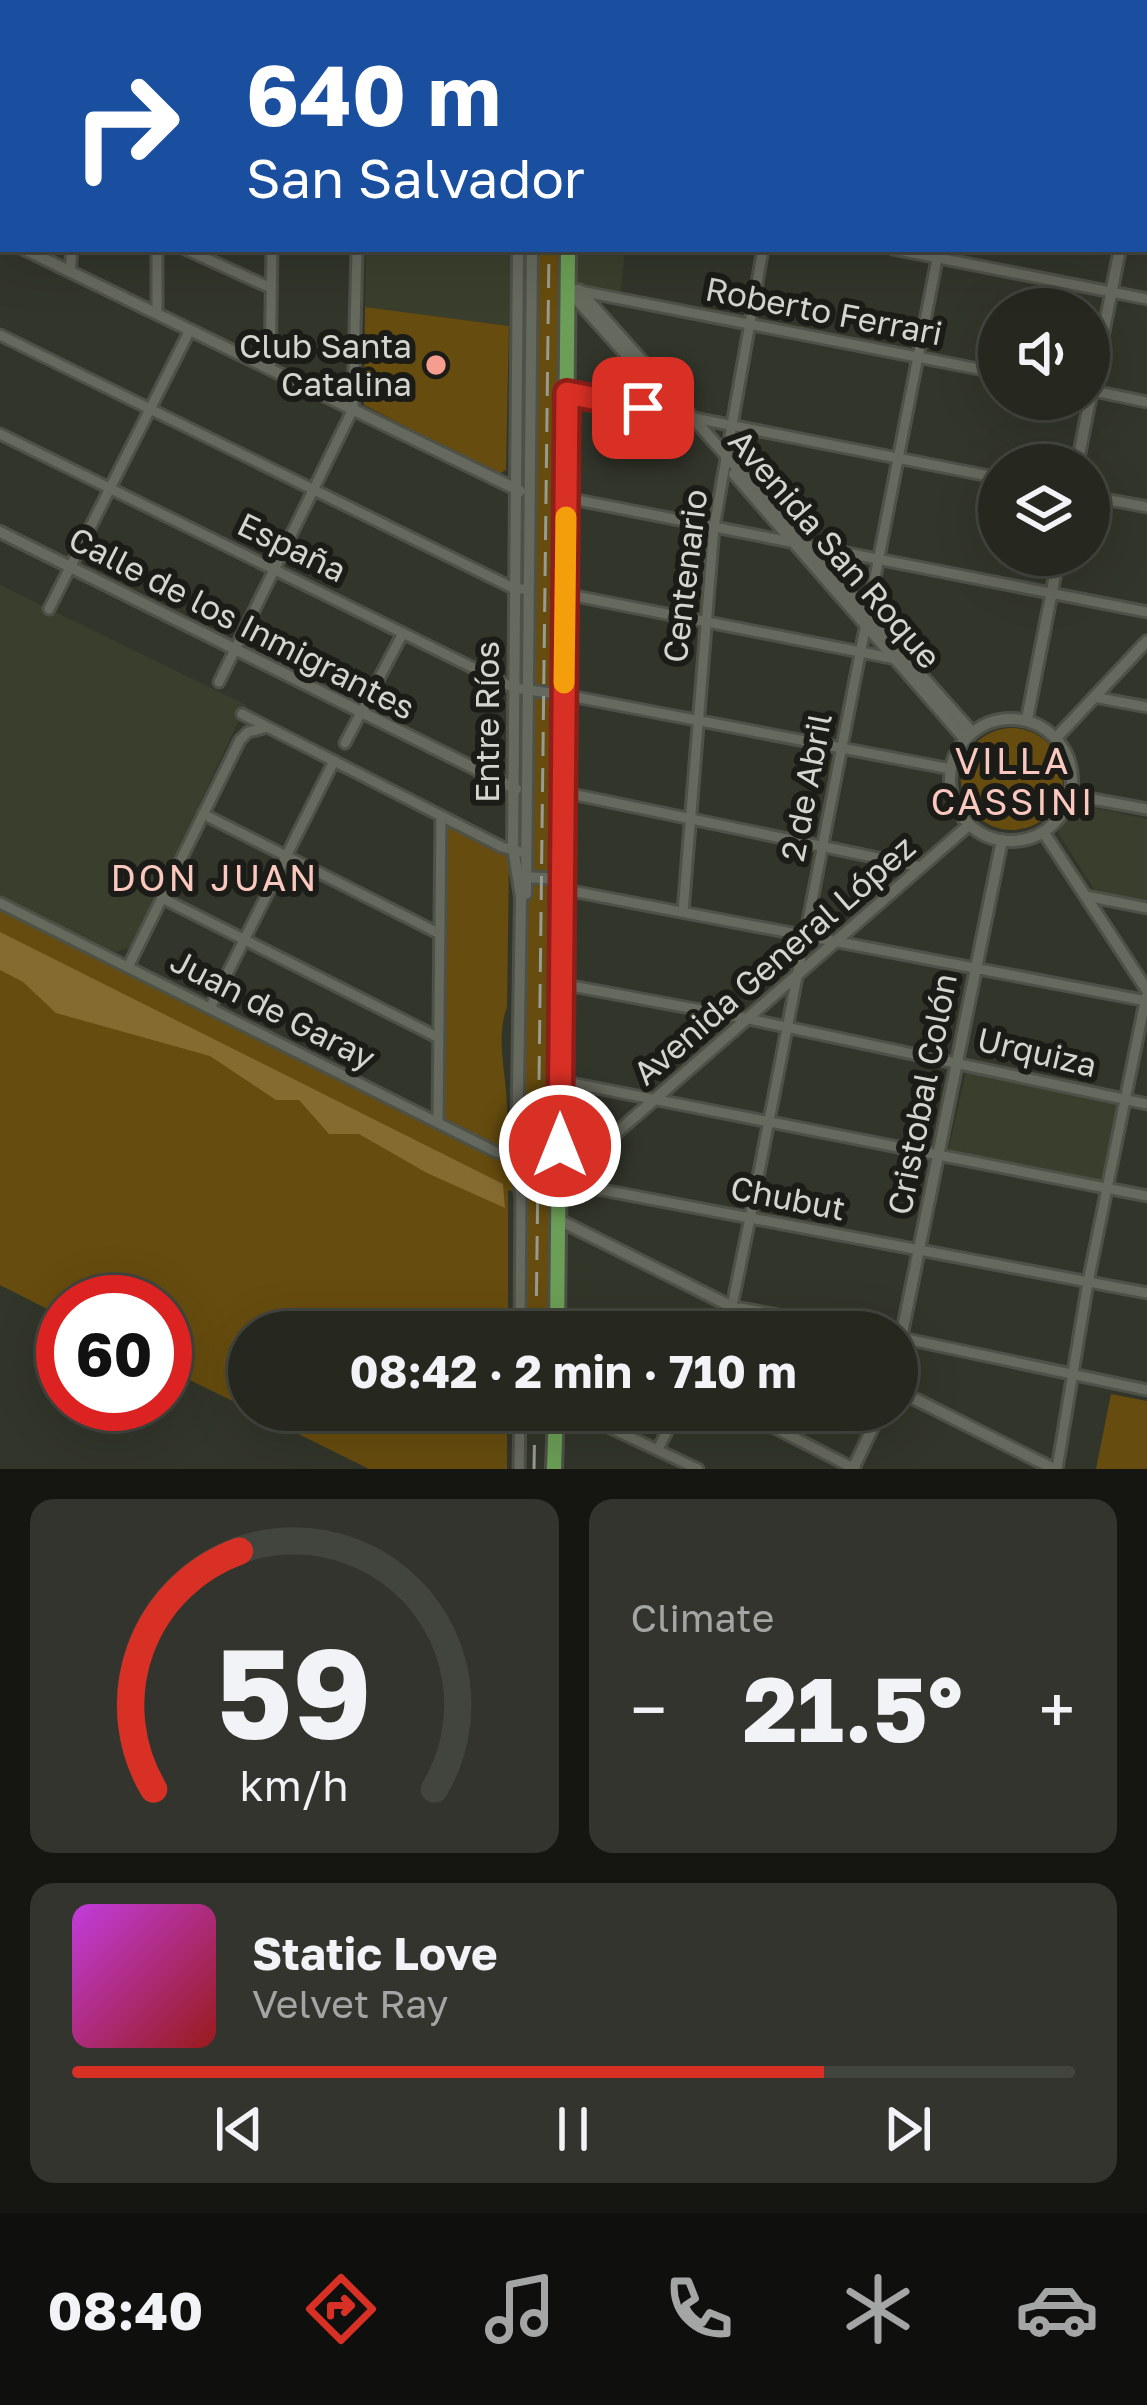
<!DOCTYPE html>
<html lang="en">
<head>
<meta charset="utf-8">
<style>
  :root { --surface:#262820; --page:#32342d; --text:#f1f3f6; --muted:#a4a6a5; --line:#42443e; --accent:#d93025 }
  body { margin:0; font-family:"Golos Text",sans-serif; background:var(--page); color:var(--text); height:100vh; display:flex; flex-direction:column; font-size:45px; white-space:nowrap }
  * { box-sizing:border-box; margin:0 }
  p { font-size:39px; color:var(--muted) }
  .icon { flex:none; width:66px; height:66px; fill:none; stroke:currentColor; stroke-width:2; stroke-linecap:round; stroke-linejoin:round }
  .map { position:relative; height:1469px; overflow:hidden }
  .details { display:flex; flex-direction:column; gap:30px; padding:30px; background:#151612; flex:1 }
  .details>* { flex:none }
  .hud { position:absolute; left:0px; top:0px; width:1149px; height:252px; box-shadow:0 12px 48px #0002,0 0 0 3px var(--line); background:#1a4fa0; color:#fff; overflow:hidden }
  .tools { position:absolute; left:978px; top:288px; display:grid; gap:24px }
  .tools a { display:grid; place-items:center; width:132px; height:132px; border-radius:50%; background:var(--surface); box-shadow:0 12px 48px #0002,0 0 0 3px var(--line); font-size:60px }
  .speed { position:absolute; left:36px; top:1275px; display:flex; gap:24px; font-size:60px; font-weight:700; text-align:center }
  .speed>* { display:grid; place-content:center; width:156px; height:156px; border-radius:50%; background:var(--surface); box-shadow:0 12px 48px #0002,0 0 0 3px var(--line); line-height:1 }
  .speed .limit { border:18px solid #d22; background:#fff; color:#111 }
  .pin { position:absolute; display:grid; place-items:center; width:102px; height:102px; color:#fff; margin:-51px; border-radius:24px; box-shadow:0 6px 18px #0006 }
  .me { position:absolute; width:132px; margin:-66px; rotate:0deg; stroke-linejoin:round; filter:drop-shadow(0 0 9px #0008) }
  .turn { display:flex; align-items:center; gap:42px; height:252px; padding:0 48px; font-size:54px }
  .turn .icon { width:156px; height:156px; stroke-width:2.5 }
  .turn b { display:block; font-size:84px; line-height:102px }
  .big { font-size:90px; font-weight:700; line-height:1.1 }
  .details .tile { flex:1; display:flex; flex-direction:column; justify-content:center; gap:18px; min-width:0; padding:0 42px; border-radius:24px; background:var(--page) }
  .details .dial { align-items:center; gap:0 }
  .dial svg { height:312px; overflow:visible; fill:none; stroke:var(--line); stroke-width:7; stroke-linecap:round; text-anchor:middle }
  .dial text { fill:var(--text); stroke:none }
  .song { display:flex; align-items:center; gap:36px }
  .cover { width:144px; height:144px; border-radius:18px; background:linear-gradient(135deg,hsl(290 70% 55%),hsl(0 70% 35%)) }
  .played { height:12px; border-radius:6px; background:linear-gradient(90deg,var(--accent) 75%,var(--line) 75%) }
  .keys { display:flex; justify-content:space-around; direction:ltr }
  .heat { display:flex; justify-content:space-between; align-items:center; font-size:66px; direction:ltr }
  .details .tiles { flex:1; display:grid; gap:30px; grid-template-columns:1fr 1fr }
  .tile:last-child { grid-column:span 2 }
  .trip { position:absolute; left:228px; top:1311px; width:690px; height:120px; border-radius:60px; background:var(--surface); box-shadow:0 12px 48px #0002,0 0 0 3px var(--line); font-weight:700; line-height:120px; text-align:center }
  .menu { display:flex; height:192px; justify-content:space-around; align-items:center; background:#0f100d; color:var(--muted) }
  .menu .icon { width:84px; height:84px }
  .menu .selected { color:var(--accent) }
  .menu b { font-size:54px; color:var(--text) }
  .map>svg:first-child { display:block }
  .built { fill:#3a3f2d }
  .green { fill:#664c0e }
  .forest { fill:#866b30 }
  .lines { fill:none; stroke-linecap:round; stroke-linejoin:round }
  .minor-casing { stroke:#4e5147; stroke-width:15 }
  .tertiary-casing { stroke:#4e5147; stroke-width:16 }
  .secondary-casing { stroke:#4e5147; stroke-width:18 }
  .primary-casing { stroke:#4e5147; stroke-width:20 }
  .minor { stroke:#66695d; stroke-width:9 }
  .tertiary { stroke:#66695d; stroke-width:10 }
  .secondary { stroke:#66695d; stroke-width:12 }
  .primary { stroke:#6b9e56; stroke-width:14 }
  .rail { stroke:#989b92; stroke-width:3; stroke-dasharray:24 12; stroke-linecap:butt }
  .route-casing { stroke:#8d1f18; stroke-width:30 }
  .route { stroke:#d93025; stroke-width:21 }
  .slow { stroke:#f59e0b; stroke-width:21 }
  .poi-dot { fill:#f59d8f; stroke:#1b1c17; stroke-width:4.5 }
  .labels { text-anchor:middle; stroke-width:12; stroke-linejoin:round; paint-order:stroke }
  .street-label { font-size:33px; fill:#d3d5ce; stroke:#1b1c17 }
  .poi-label { font-size:33px; fill:#d3d5ce; stroke:#1b1c17; text-anchor:end }
  .neighbourhood-label { font-size:36px; letter-spacing:3px; fill:#fbc8bf; stroke:#1b1c17 }
</style>
</head>
<body>
<div class="map">
<svg width="1147" height="1469" viewBox="0 0 1147 1469">
  <rect width="100%" height="100%" fill="#32352a"/>
  <g class="built">
    <path d="M 366,249 L 510,249 L 509,326 L 365,307 Z"/>
    <path d="M 568,249 L 625,249 L 620,298 L 568,289 Z"/>
    <path d="M 0,585 L 246,705 L 132,947 L 115,952 L 0,895 Z"/>
    <path d="M 1076,804 L 1147,819 L 1147,902 L 1095,891 L 1058,832 Z"/>
    <path d="M 966,1073 L 1115,1103 L 1119,1109 L 1105,1180 L 948,1152 Z"/>
  </g>
  <g class="green">
    <path d="M 532,249 L 568,249 L 557,1332 L 520,1332 Z"/>
    <path d="M 365,307 L 509,326 L 506,470 L 498,474 L 364,405 Z"/>
    <circle cx="1012" cy="779" r="51"/>
    <path d="M 454,826 L 503,850 L 509,862 L 507,1007 C 491,1050 518,1103 502,1147 L 495,1148 L 444,1122 L 444,841 L 446,830 Z"/>
    <path d="M 0,907 L 199,1011 L 201,1008 L 233,1024 L 235,1029 L 509,1163 L 514,1171 L 514,1192 L 508,1190 L 508,1332 L 249,1332 L 249,1409 L 165,1368 L 165,1302 L 63,1302 L 63,1317 L 0,1285 Z"/>
    <path d="M 1111,1394 L 1147,1401 L 1147,1469 L 1096,1469 Z"/>
    <path d="M 250,1410 L 507,1410 L 507,1469 L 369,1469 Z"/>
  </g>
  <path class="forest" d="M 0,932 L 503,1184 L 505,1208 L 427,1173 L 359,1134 L 329,1134 L 299,1100 L 276,1100 L 210,1056 L 56,1013 L 23,982 L 0,970 Z"/>
  <g class="lines">
    <g class="minor-casing">
      <g id="minor">
        <path d="M 78,0 L 78,3"/>
        <path d="M 681,0 L 697,3"/>
        <path d="M 26,3 L 26,0"/>
        <path d="M 1073,3 L 1073,0"/>
        <path d="M 1146,91 L 1147,91"/>
        <path d="M 0,131 L 3,119"/>
        <path d="M 185,249 L 271,288"/>
        <path d="M 893,249 L 1147,299"/>
        <path d="M 70,272 L 72,249"/>
        <path d="M 580,291 L 999,373"/>
        <path d="M 157,314 L 157,249"/>
        <path d="M 0,335 L 515,589 L 528,589"/>
        <path d="M 270,369 L 272,249"/>
        <path d="M 1089,390 L 1147,402"/>
        <path d="M 567,393 L 999,478"/>
        <path d="M 0,434 L 514,688 L 565,695 L 951,769"/>
        <path d="M 1089,496 L 1147,507"/>
        <path d="M 567,498 L 1147,612"/>
        <path d="M 565,594 L 896,659"/>
        <path d="M 49,609 L 190,330"/>
        <path d="M 219,682 L 353,409 L 357,249"/>
        <path d="M 1094,697 L 1147,707"/>
        <path d="M 242,714 L 502,847 L 525,853"/>
        <path d="M 345,743 L 403,633"/>
        <path d="M 562,792 L 921,867"/>
        <path d="M 1071,795 L 1147,809"/>
        <path d="M 203,814 L 438,933"/>
        <path d="M 561,889 L 1147,1001"/>
        <path d="M 1086,896 L 1147,908"/>
        <path d="M 162,898 L 437,1037"/>
        <path d="M 0,903 L 496,1152 L 524,1155"/>
        <path d="M 683,912 L 714,527 L 763,249"/>
        <path d="M 128,967 L 240,740 L 248,732 L 264,728"/>
        <path d="M 561,984 L 744,1018 L 1147,1104"/>
        <path d="M 210,1008 L 334,761"/>
        <path d="M 561,1081 L 1147,1196"/>
        <path d="M 438,1123 L 441,816"/>
        <path d="M 560,1182 L 1147,1293"/>
        <path d="M 740,1308 L 870,1332"/>
        <path d="M 557,1317 L 587,1332"/>
        <path d="M 520,1332 L 521,1195"/>
        <path d="M 718,1332 L 732,1306 L 750,1218 L 939,249"/>
        <path d="M 897,1337 L 1147,1390"/>
        <path d="M 572,1410 L 698,1469"/>
        <path d="M 740,1410 L 855,1469"/>
        <path d="M 658,1449 L 678,1410"/>
        <path d="M 519,1469 L 520,1410"/>
        <path d="M 1057,1469 L 1088,1282 L 1146,997"/>
      </g>
    </g>
    <g class="tertiary-casing">
      <g id="tertiary">
        <path d="M 316,0 L 316,3"/>
        <path d="M 536,3 L 536,0"/>
        <path d="M 678,3 L 679,0"/>
        <path d="M 872,3 L 872,0"/>
        <path d="M 0,237 L 3,239"/>
        <path d="M 24,249 L 520,491"/>
        <path d="M 518,249 L 513,848 L 521,897 L 517,1155 L 521,1195"/>
        <path d="M 567,289 L 579,290 L 971,731"/>
        <path d="M 567,289 L 685,420"/>
        <path d="M 1077,465 L 1120,249"/>
        <path d="M 734,474 L 964,738"/>
        <path d="M 0,532 L 516,789"/>
        <circle cx="1011" cy="780" r="61"/>
        <path d="M 1027,719 L 1059,555"/>
        <path d="M 1056,738 L 1147,641"/>
        <path d="M 1044,833 L 1147,990"/>
        <path d="M 523,877 L 561,879"/>
        <path d="M 526,894 L 532,249"/>
        <path d="M 560,1182 L 969,825"/>
        <path d="M 559,1220 L 782,1332"/>
        <path d="M 897,1358 L 1002,840"/>
        <path d="M 897,1390 L 1054,1469"/>
        <path d="M 853,1469 L 881,1410"/>
      </g>
    </g>
    <g class="secondary-casing">
      <g id="secondary">
        <path d="M 106,0 L 121,3"/>
        <path d="M 1146,196 L 1147,196"/>
      </g>
    </g>
    <g class="primary-casing">
      <g id="primary">
        <path d="M 571,3 L 571,0"/>
        <path d="M 557,1332 L 568,249"/>
        <path d="M 554,1469 L 556,1410"/>
      </g>
    </g>
    <use href="#minor" class="minor"/>
    <use href="#tertiary" class="tertiary"/>
    <use href="#secondary" class="secondary"/>
    <use href="#primary" class="primary"/>
    <g class="rail">
      <path d="M 552,3 L 552,0"/>
      <path d="M 536,1332 L 549,249"/>
      <path d="M 534,1469 L 535,1410"/>
    </g>
  </g>
  <g class="lines">
    <g class="route-casing">
      <path id="route" d="M 560,1146 L 567,393 L 643,408"/>
    </g>
    <use href="#route" class="route"/>
    <path class="slow" d="M 564,683 L 566,517"/>
  </g>
  <circle class="poi-dot" cx="436" cy="365" r="12"/>
  <g class="labels">
    <g class="street-label">
      <text transform="translate(824 311) rotate(11)" y="12">Roberto Ferrari</text>
      <text transform="translate(292 547) rotate(26)" y="12">España</text>
      <text transform="translate(835 549) rotate(49)" y="12">Avenida San Roque</text>
      <text transform="translate(685 576) rotate(-83)" y="12">Centenario</text>
      <text transform="translate(242 623) rotate(27)" y="12">Calle de los Inmigrantes</text>
      <text transform="translate(487 722) rotate(-90)" y="12">Entre Ríos</text>
      <text transform="translate(806 787) rotate(-79)" y="12">2 de Abril</text>
      <text transform="translate(774 960) rotate(-41)" y="12">Avenida General López</text>
      <text transform="translate(273 1009) rotate(27)" y="12">Juan de Garay</text>
      <text transform="translate(1037 1052) rotate(13)" y="12">Urquiza</text>
      <text transform="translate(922 1094) rotate(-79)" y="12">Cristobal Colón</text>
      <text transform="translate(788 1198) rotate(11)" y="12">Chubut</text>
    </g>
    <g class="poi-label">
      <text x="412" y="358">Club Santa<tspan x="412" dy="38">Catalina</tspan></text>
    </g>
    <g class="neighbourhood-label">
      <text x="1013" y="774">VILLA<tspan x="1013" dy="41">CASSINI</tspan></text>
      <text x="215" y="891">DON JUAN</text>
    </g>
  </g>
</svg>
<div class="tools">
<a><svg class="icon" aria-label="sound" viewBox="0 0 24 24"><path d="M4 9h4l5-4v14l-5-4H4zM17 9q2 3 0 6"/></svg></a>
<a><svg class="icon" aria-label="layers" viewBox="0 0 24 24"><path d="M12 4l9 5-9 5-9-5zM3 14l9 5 9-5"/></svg></a>
</div>
<div class="speed"><div class="limit">60</div></div>
<div class="pin" style="left:643px;top:408px;background:#d93025"><svg class="icon" aria-label="arrive" viewBox="0 0 24 24"><path d="M6 21V4h12l-3 4 3 4H6"/></svg></div>
<svg class="me" style="left:560px;top:1146px" viewBox="-20 -20 40 40"><circle r="17" fill="#d93025" stroke="#fff" stroke-width="3"/><path d="M0-11L8 9 0 5-8 9z" fill="#fff"/></svg>
<div class="trip">08:42 · 2 min · 710 m</div>
<div class="hud">
<div class="turn"><svg class="icon" aria-label="right" viewBox="0 0 24 24"><path d="M7 20v-9h11M14 6l5 5-5 5"/></svg><div><b>640 m</b>San Salvador</div></div>
</div>
</div>
<section class="details">
<div class="tiles">
<div class="tile dial"><svg viewBox="0 0 100 80">
<path d="M14 69A42 42 0 1 1 86 69"/>
<path d="M14 69A42 42 0 0 1 36 8" stroke="#d93025"/>
<text x="50" y="56" font-size="32" font-weight="700">59</text>
<text x="50" y="72" font-size="11">km/h</text>
</svg></div>
<div class="tile"><p>Climate</p>
<div class="heat"><a>−</a><b class="big">21.5°</b><a>+</a></div>
</div>
<div class="tile">
<div class="song"><i class="cover"></i><div><b>Static Love</b><p>Velvet Ray</p></div></div>
<div class="played"></div>
<div class="keys"><svg class="icon" aria-label="previous" viewBox="0 0 24 24"><path d="M18 5L8 12l10 7zM5 5v14"/></svg><svg class="icon" aria-label="pause" viewBox="0 0 24 24"><path d="M8 5v14M16 5v14"/></svg><svg class="icon" aria-label="next" viewBox="0 0 24 24"><path d="M6 5l10 7-10 7zM19 5v14"/></svg></div>
</div>
</div>
</section>
<nav class="menu">
<b>08:40</b>
<svg class="icon selected" aria-label="directions" viewBox="0 0 24 24"><path d="M12 3l9 9-9 9-9-9zM9 14v-3h6M13 9l2 2-2 2"/></svg>
<svg class="icon" aria-label="music" viewBox="0 0 24 24"><path d="M9 18V5l10-2v13"/><circle cx="6" cy="18" r="3"/><circle cx="16" cy="16" r="3"/></svg>
<svg class="icon" aria-label="phone" viewBox="0 0 24 24"><path d="M5 4h4l2 5-3 2q2 4 5 5l2-3 5 2v4C11 20 4 13 5 4z"/></svg>
<svg class="icon" aria-label="climate" viewBox="0 0 24 24"><path d="M12 3v18M4 7l16 10M4 17L20 7"/></svg>
<svg class="icon" aria-label="car" viewBox="0 0 24 24"><path d="M5 17H2v-5l4-1 3-4h7l3 4 3 1v5h-3M9 17h6M6 11h13"/><circle cx="7" cy="17" r="2"/><circle cx="17" cy="17" r="2"/></svg>
</nav>
</body>
</html>
